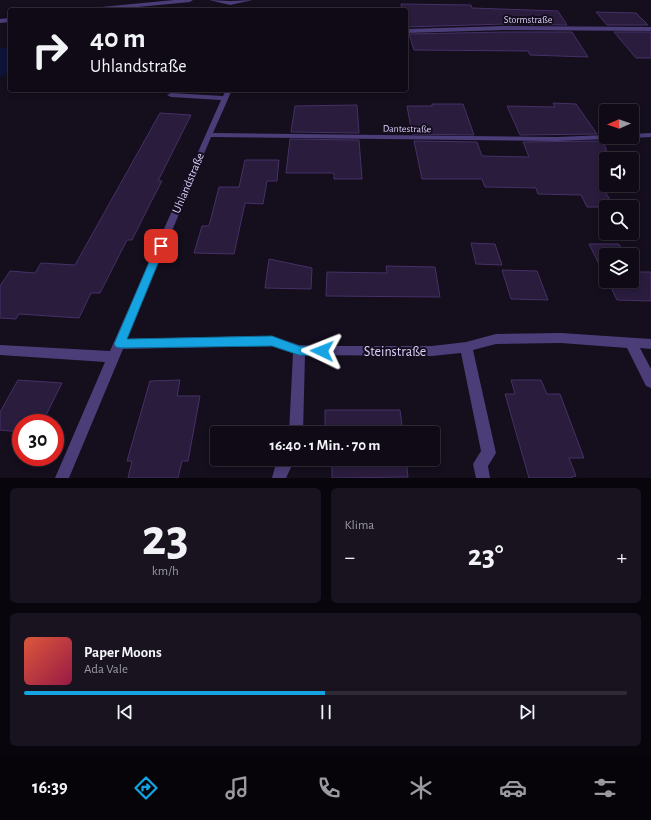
<!DOCTYPE html>
<html lang="de">
<head>
<meta charset="utf-8">
<style>
  :root { --surface:#0f0a16; --page:#18131f; --text:#f1f3f6; --muted:#9b9aa1; --line:#2f2b35; --accent:#15a3e1 }
  body { margin:0; font-family:"Alegreya Sans",sans-serif; background:var(--page); color:var(--text); height:100vh; display:flex; flex-direction:column; font-size:15px; white-space:nowrap }
  * { box-sizing:border-box; margin:0 }
  p { font-size:13px; color:var(--muted) }
  .icon { flex:none; width:22px; height:22px; fill:none; stroke:currentColor; stroke-width:2; stroke-linecap:round; stroke-linejoin:round }
  .map { position:relative; height:478px; overflow:hidden }
  .drawer { display:flex; flex-direction:column; gap:10px; padding:10px; background:#08060c; flex:1 }
  .drawer>* { flex:none }
  .top-card { position:absolute; left:8px; top:8px; width:400px; height:84px; border-radius:4px; box-shadow:0 2px 6px #0003,0 0 0 1px var(--line); background:#0f0a16; color:var(--text); overflow:hidden }
  .needle { width:26px; rotate:268deg }
  .buttons { position:absolute; left:599px; top:104px; display:grid; gap:8px }
  .buttons a { display:grid; place-items:center; width:40px; height:40px; border-radius:4px; background:var(--surface); box-shadow:0 2px 6px #0003,0 0 0 1px var(--line); font-size:20px }
  .speed { position:absolute; left:12px; top:414px; display:flex; gap:8px; font-size:20px; font-weight:700; text-align:center }
  .speed>* { display:grid; place-content:center; width:52px; height:52px; border-radius:50%; background:var(--surface); box-shadow:0 2px 6px #0003,0 0 0 1px var(--line); line-height:1 }
  .speed .limit { border:6px solid #d22; background:#fff; color:#111 }
  .pin { position:absolute; display:grid; place-items:center; width:34px; height:34px; color:#fff; margin:-17px; border-radius:8px; box-shadow:0 2px 6px #0006 }
  .me { position:absolute; width:44px; margin:-22px; rotate:272deg; stroke-linejoin:round; filter:drop-shadow(0 0 3px #0008) }
  .turn { display:flex; align-items:center; gap:14px; height:84px; padding:0 16px; font-size:18px }
  .turn .icon { width:52px; height:52px; stroke-width:2.5 }
  .turn b { display:block; font-size:28px; line-height:34px }
  .big { font-size:30px; font-weight:600; line-height:1.1 }
  .drawer .tile { flex:1; display:flex; flex-direction:column; justify-content:center; gap:6px; min-width:0; padding:0 14px; border-radius:6px; background:var(--page) }
  .drawer .dial { align-items:center; gap:0 }
  .dial b { font-size:52px; line-height:1 }
  .song { display:flex; align-items:center; gap:12px }
  .cover { width:48px; height:48px; border-radius:6px; background:linear-gradient(135deg,hsl(10 70% 55%),hsl(340 70% 35%)) }
  .played { height:4px; border-radius:2px; background:linear-gradient(90deg,var(--accent) 50%,var(--line) 50%) }
  .keys { display:flex; justify-content:space-around; direction:ltr }
  .heat { display:flex; justify-content:space-between; align-items:center; font-size:22px; direction:ltr }
  .drawer .tiles { flex:1; display:grid; gap:10px; grid-template-columns:1fr 1fr }
  .tile:last-child { grid-column:span 2 }
  .trip { position:absolute; left:210px; top:426px; width:230px; height:40px; border-radius:4px; background:var(--surface); box-shadow:0 2px 6px #0003,0 0 0 1px var(--line); font-weight:600; line-height:40px; text-align:center }
  .tabs { display:flex; height:64px; justify-content:space-around; align-items:center; background:#060409; color:var(--muted) }
  .tabs .icon { width:28px; height:28px }
  .tabs .active { color:var(--accent) }
  .tabs b { font-size:18px; color:var(--text) }
  .map>svg:first-child { display:block }
  .water { fill:#0d1437 }
  .building { fill:#291c3d; stroke:#463066 }
  .lines { fill:none; stroke-linecap:round; stroke-linejoin:round }
  .minor { fill:#4b3d78; fill-rule:evenodd }
  .route { fill:#15a3e1; stroke:#0e6a92 }
  .labels { text-anchor:middle; stroke-width:4; stroke-linejoin:round; paint-order:stroke }
  .far-street-label { font-size:10px; fill:#ddcffb; stroke:#140e1d }
  .street-label { font-size:12px; fill:#ddcffb; stroke:#140e1d }
  .near-street-label { font-size:14px; fill:#ddcffb; stroke:#140e1d }
</style>
</head>
<body>
<div class="map">
<svg width="651" height="478" viewBox="0 0 651 478">
  <rect width="100%" height="100%" fill="#140e1d"/>
  <path class="water" d="M 0,48 L 10,48 L 10,72 L 0,77 Z"/>
  <g class="building">
    <path d="M 401,4 L 471,5 L 472,8 L 558,11 L 567,25 L 504,24 L 407,27 L 406,10 L 402,10 Z"/>
    <path d="M 596,12 L 636,13 L 648,25 L 607,25 Z"/>
    <path d="M 504,32 L 572,32 L 588,57 L 530,55 L 528,51 L 414,50 L 409,34 Z"/>
    <path d="M 614,32 L 651,32 L 651,58 L 636,58 Z"/>
    <path d="M 553,103 L 576,104 L 597,134 L 520,135 L 507,106 L 555,107 Z"/>
    <path d="M 432,104 L 463,104 L 474,135 L 412,134 L 407,106 L 432,106 Z"/>
    <path d="M 357,105 L 359,133 L 291,132 L 295,106 Z"/>
    <path d="M 160,113 L 191,115 L 158,181 L 162,181 L 151,202 L 132,240 L 127,240 L 100,293 L 91,293 L 79,318 L 19,314 L 16,319 L 0,318 L 0,286 L 10,271 L 35,273 L 41,263 L 75,265 Z"/>
    <path d="M 290,139 L 359,140 L 362,179 L 334,179 L 334,173 L 286,173 Z"/>
    <path d="M 414,141 L 477,142 L 482,156 L 529,157 L 523,142 L 601,141 L 606,148 L 606,193 L 614,207 L 587,207 L 581,195 L 538,194 L 536,188 L 485,187 L 482,179 L 422,179 Z"/>
    <path d="M 245,160 L 279,160 L 277,181 L 267,181 L 263,204 L 245,203 L 234,254 L 194,253 L 202,226 L 209,226 L 219,187 L 239,187 Z"/>
    <path d="M 471,243 L 495,244 L 502,265 L 476,264 Z"/>
    <path d="M 589,244 L 619,244 L 624,255 L 606,255 L 606,278 Z"/>
    <path d="M 269,259 L 312,268 L 311,289 L 265,288 Z"/>
    <path d="M 386,266 L 435,267 L 440,297 L 326,296 L 327,272 L 387,273 Z"/>
    <path d="M 632,269 L 634,272 L 651,272 L 651,301 L 617,300 L 608,281 L 632,281 Z"/>
    <path d="M 502,270 L 537,271 L 548,300 L 511,299 Z"/>
    <path d="M 18,380 L 62,383 L 42,423 L 21,423 L 21,432 L 0,430 L 0,412 Z"/>
    <path d="M 180,380 L 177,396 L 200,396 L 188,461 L 182,461 L 178,478 L 128,478 L 132,461 L 127,461 L 150,381 Z"/>
    <path d="M 511,380 L 541,380 L 547,394 L 560,394 L 584,458 L 569,458 L 576,476 L 571,477 L 572,478 L 529,478 L 505,394 L 515,394 Z"/>
    <path d="M 325,410 L 400,410 L 403,433 L 325,433 Z"/>
    <path d="M 325,459 L 406,459 L 408,477 L 332,478 L 332,459 Z"/>
  </g>
  <g class="lines">
    <g class="minor">
      <path d="M 174,0 L 193,0 L 190,2 L 107,10 L 88,10 L 91,8 Z"/>
      <path d="M 209,0 L 230,1 L 253,0 L 230,5 Z"/>
      <path d="M 10,18 L 10,22 L 0,23 L 0,19 Z"/>
      <path d="M 504,26 L 651,27 L 651,31 L 504,30 L 406,33 L 406,29 Z"/>
      <path d="M 226,90 L 232,90 L 213,133 L 557,137 L 606,135 L 606,137 L 611,137 L 607,139 L 557,141 L 211,137 L 127,339 L 272,336 L 299,345 L 334,346 L 432,346 L 466,342 L 496,334 L 561,333 L 651,339 L 651,349 L 640,348 L 651,369 L 651,388 L 646,386 L 627,348 L 561,343 L 496,344 L 473,350 L 496,453 L 488,466 L 490,478 L 476,478 L 473,464 L 481,451 L 461,353 L 432,356 L 305,355 L 303,433 L 289,433 L 293,353 L 272,346 L 123,349 L 69,478 L 55,478 L 105,362 L 0,355 L 0,345 L 110,351 L 221,100 L 171,97 L 167,95 L 171,93 L 223,96 Z"/>
      <path d="M 651,133 L 651,137 L 632,138 L 629,137 L 632,137 L 632,134 Z"/>
      <path d="M 280,459 L 295,459 L 286,478 L 272,478 L 275,467 Z"/>
    </g>
  </g>
  <path class="route" d="M 161,243 L 165,246 L 127,339 L 272,336 L 299,346 L 326,348 L 328,351 L 326,355 L 322,356 L 299,355 L 272,346 L 120,348 L 116,347 L 114,344 L 156,246 Z"/>
  <g class="labels">
    <g class="far-street-label">
      <text x="528" y="23">Stormstraße</text>
      <text transform="translate(407 128) rotate(1)" y="4">Dantestraße</text>
    </g>
    <g class="street-label">
      <text transform="translate(188 183) rotate(-67)" y="4">Uhlandstraße</text>
    </g>
    <g class="near-street-label">
      <text x="395" y="356">Steinstraße</text>
    </g>
  </g>
</svg>
<div class="buttons">
<a><svg class="needle" viewBox="-14 -14 28 28"><path d="M0-13l5 13h-10z" fill="#e53935"/><path d="M0 13l5-13h-10z" fill="#9b9aa1"/></svg></a>
<a><svg class="icon" aria-label="sound" viewBox="0 0 24 24"><path d="M4 9h4l5-4v14l-5-4H4zM17 9q2 3 0 6"/></svg></a>
<a><svg class="icon" aria-label="search" viewBox="0 0 24 24"><circle cx="10" cy="10" r="6"/><path d="M15 15l6 6"/></svg></a>
<a><svg class="icon" aria-label="layers" viewBox="0 0 24 24"><path d="M12 4l9 5-9 5-9-5zM3 14l9 5 9-5"/></svg></a>
</div>
<div class="speed"><div class="limit">30</div></div>
<div class="pin" style="left:161px;top:246px;background:#d93025"><svg class="icon" aria-label="arrive" viewBox="0 0 24 24"><path d="M6 21V4h12l-3 4 3 4H6"/></svg></div>
<svg class="me" style="left:322px;top:351px" viewBox="-20 -20 40 40"><path d="M0-17L14 15 0 8-14 15z" fill="#15a3e1" stroke="#fff" stroke-width="4"/></svg>
<div class="trip">16:40 · 1 Min. · 70 m</div>
<div class="top-card">
<div class="turn"><svg class="icon" aria-label="right" viewBox="0 0 24 24"><path d="M7 20v-9h11M14 6l5 5-5 5"/></svg><div><b>40 m</b>Uhlandstraße</div></div>
</div>
</div>
<section class="drawer">
<div class="tiles">
<div class="tile dial"><b>23</b><p>km/h</p></div>
<div class="tile"><p>Klima</p>
<div class="heat"><a>−</a><b class="big">23°</b><a>+</a></div>
</div>
<div class="tile">
<div class="song"><i class="cover"></i><div><b>Paper Moons</b><p>Ada Vale</p></div></div>
<div class="played"></div>
<div class="keys"><svg class="icon" aria-label="previous" viewBox="0 0 24 24"><path d="M18 5L8 12l10 7zM5 5v14"/></svg><svg class="icon" aria-label="pause" viewBox="0 0 24 24"><path d="M8 5v14M16 5v14"/></svg><svg class="icon" aria-label="next" viewBox="0 0 24 24"><path d="M6 5l10 7-10 7zM19 5v14"/></svg></div>
</div>
</div>
</section>
<nav class="tabs">
<b>16:39</b>
<svg class="icon active" aria-label="directions" viewBox="0 0 24 24"><path d="M12 3l9 9-9 9-9-9zM9 14v-3h6M13 9l2 2-2 2"/></svg>
<svg class="icon" aria-label="music" viewBox="0 0 24 24"><path d="M9 18V5l10-2v13"/><circle cx="6" cy="18" r="3"/><circle cx="16" cy="16" r="3"/></svg>
<svg class="icon" aria-label="phone" viewBox="0 0 24 24"><path d="M5 4h4l2 5-3 2q2 4 5 5l2-3 5 2v4C11 20 4 13 5 4z"/></svg>
<svg class="icon" aria-label="climate" viewBox="0 0 24 24"><path d="M12 3v18M4 7l16 10M4 17L20 7"/></svg>
<svg class="icon" aria-label="car" viewBox="0 0 24 24"><path d="M5 17H2v-5l4-1 3-4h7l3 4 3 1v5h-3M9 17h6M6 11h13"/><circle cx="7" cy="17" r="2"/><circle cx="17" cy="17" r="2"/></svg>
<svg class="icon" aria-label="filters" viewBox="0 0 24 24"><path d="M4 7h16M4 17h16"/><circle cx="9" cy="7" r="2"/><circle cx="15" cy="17" r="2"/></svg>
</nav>
</body>
</html>
